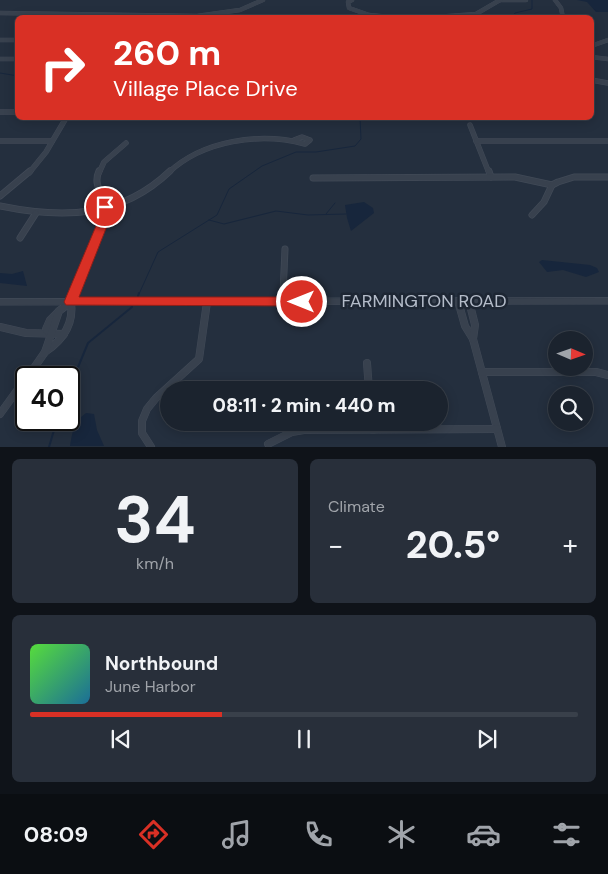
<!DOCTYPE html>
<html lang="en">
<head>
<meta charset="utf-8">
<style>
  :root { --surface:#1b232e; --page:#282f3a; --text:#f1f3f6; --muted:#a0a4aa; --line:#39404a; --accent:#d93025 }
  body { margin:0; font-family:"DM Sans",sans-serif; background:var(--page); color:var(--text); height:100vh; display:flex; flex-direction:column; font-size:19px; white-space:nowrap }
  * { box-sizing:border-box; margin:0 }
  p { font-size:16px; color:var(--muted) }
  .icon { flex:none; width:28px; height:28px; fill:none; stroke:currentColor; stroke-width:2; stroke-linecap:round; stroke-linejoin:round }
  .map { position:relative; height:447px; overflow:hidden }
  .side { display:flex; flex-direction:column; gap:12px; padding:12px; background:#0f1319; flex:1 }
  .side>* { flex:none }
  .top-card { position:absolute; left:15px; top:15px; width:579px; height:105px; border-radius:8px; box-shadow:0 2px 12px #0003,0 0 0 1px var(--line); background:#d93025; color:#fff; overflow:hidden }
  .needle { width:32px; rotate:92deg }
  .controls { position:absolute; left:548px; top:331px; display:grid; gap:10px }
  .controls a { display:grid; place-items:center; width:45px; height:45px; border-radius:50%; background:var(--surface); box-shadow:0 2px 12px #0003,0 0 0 1px var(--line); font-size:25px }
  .speed { position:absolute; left:15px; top:366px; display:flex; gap:10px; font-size:25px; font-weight:700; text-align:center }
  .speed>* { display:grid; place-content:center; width:65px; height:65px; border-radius:50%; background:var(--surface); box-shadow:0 2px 12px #0003,0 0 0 1px var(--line); line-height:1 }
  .speed .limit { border:2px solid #111; border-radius:8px; background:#fff; color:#111 }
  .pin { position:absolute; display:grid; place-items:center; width:42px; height:42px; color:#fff; margin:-21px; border:2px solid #fff; border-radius:50%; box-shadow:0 1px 5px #0007 }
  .me { position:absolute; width:55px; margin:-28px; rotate:270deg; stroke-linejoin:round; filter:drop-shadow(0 0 4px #0008) }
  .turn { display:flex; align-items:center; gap:18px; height:105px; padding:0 15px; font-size:22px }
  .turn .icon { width:65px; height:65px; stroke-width:2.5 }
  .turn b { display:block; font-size:35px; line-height:42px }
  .big { font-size:38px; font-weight:800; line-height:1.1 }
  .side .widget { flex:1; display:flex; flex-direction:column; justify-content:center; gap:8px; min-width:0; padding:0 18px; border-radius:8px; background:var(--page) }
  .side .dial { align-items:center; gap:0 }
  .dial b { font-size:65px; line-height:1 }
  .song { display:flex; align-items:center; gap:15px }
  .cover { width:60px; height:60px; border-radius:8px; background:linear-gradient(135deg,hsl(110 70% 55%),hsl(200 70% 35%)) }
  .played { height:5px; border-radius:2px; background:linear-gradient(90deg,var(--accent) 35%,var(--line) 35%) }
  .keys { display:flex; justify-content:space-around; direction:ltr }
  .heat { display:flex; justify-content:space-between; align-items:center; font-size:28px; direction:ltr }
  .side .tiles { flex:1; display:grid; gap:12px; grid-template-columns:1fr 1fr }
  .widget:last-child { grid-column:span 2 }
  .trip { position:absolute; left:160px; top:381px; width:288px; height:50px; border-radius:25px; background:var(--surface); box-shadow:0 2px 12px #0003,0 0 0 1px var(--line); font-weight:800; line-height:50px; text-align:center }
  .tab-bar { display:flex; height:80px; justify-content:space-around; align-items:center; background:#0b0e12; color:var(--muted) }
  .tab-bar .icon { width:35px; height:35px }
  .tab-bar .current { color:var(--accent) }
  .tab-bar b { font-size:22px; color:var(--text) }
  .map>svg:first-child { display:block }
  .water { fill:#17263c }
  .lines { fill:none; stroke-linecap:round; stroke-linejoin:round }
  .stream-far1 { stroke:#17263c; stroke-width:1 }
  .stream { stroke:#17263c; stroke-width:2 }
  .minor-far3-casing { stroke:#414a57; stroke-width:4.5 }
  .minor-far2-casing { stroke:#414a57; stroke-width:5.5 }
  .minor-far1-casing { stroke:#414a57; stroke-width:7 }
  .minor-casing { stroke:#414a57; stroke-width:8 }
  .tertiary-casing { stroke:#414a57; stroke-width:1 }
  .minor-far3 { stroke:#38414e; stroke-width:4 }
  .minor-far2 { stroke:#38414e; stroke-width:4.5 }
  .minor-far1 { stroke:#38414e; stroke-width:5.5 }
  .minor { stroke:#38414e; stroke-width:7 }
  .tertiary { fill:#38414e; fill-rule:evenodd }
  .route { fill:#d93025; stroke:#8d1f18 }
  .labels { text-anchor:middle; stroke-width:5; stroke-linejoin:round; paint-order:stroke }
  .street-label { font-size:18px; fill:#b4bcc9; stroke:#1d2633 }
</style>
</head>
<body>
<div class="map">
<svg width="608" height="447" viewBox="0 0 608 447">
  <rect width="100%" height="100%" fill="#242f3e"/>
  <g class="water">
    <path d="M 577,0 L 608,0 L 608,12 L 596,12 L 587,2 Z"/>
    <path d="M 364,202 L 373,208 L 374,213 L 351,231 L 347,218 L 345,205 Z"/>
    <path d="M 542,260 L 590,265 L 597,268 L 599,272 L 586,277 L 563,270 L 547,272 L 539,262 Z"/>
    <path d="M 23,271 L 27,286 L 0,283 L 0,273 L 12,274 Z"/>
    <path d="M 86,413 L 94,414 L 97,430 L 104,446 L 70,446 C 72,433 74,421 86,413 Z"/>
  </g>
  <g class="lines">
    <g class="stream-far1">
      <path d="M 511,18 L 515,13 L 532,9 L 532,0"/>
      <path d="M 0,73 L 18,76"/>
      <path d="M 326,214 L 335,203"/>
      <path d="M 209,220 L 224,224 L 276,211 L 308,215 L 346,214"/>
      <path d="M 139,294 L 158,252 L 217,215 L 229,189 L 262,166 L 296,152 L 316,152 L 355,146 L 361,139 L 360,118"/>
    </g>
    <g class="stream">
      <path d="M 138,296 L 139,293"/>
      <path d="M 69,389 L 88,343 L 132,307"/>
      <path d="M 49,447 L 57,420"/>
    </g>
    <g class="minor-far3-casing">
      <g id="minor-far3">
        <path d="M 352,0 L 348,2 L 349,8 L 369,15 L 400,18"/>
        <path d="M 500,0 L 526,0"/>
        <path d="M 555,0 L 561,8 L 563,18"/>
        <path d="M 0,13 L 197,16 L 240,10 L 263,0"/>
        <path d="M 423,18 L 476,14 L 500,0"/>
        <path d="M 0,40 L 18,40"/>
        <path d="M 591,46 L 608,40"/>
        <path d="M 591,57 L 608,59"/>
        <path d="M 0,59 L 18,59"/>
      </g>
    </g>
    <g class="minor-far2-casing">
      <g id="minor-far2">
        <path d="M 591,80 L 608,83"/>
        <path d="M 0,112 L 18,112"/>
        <path d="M 470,125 L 489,173"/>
        <path d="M 0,141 L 52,141"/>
        <path d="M 476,141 L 608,141"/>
        <path d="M 29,173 L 46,152 L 66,118"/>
        <path d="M 99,173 L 104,162 L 126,143"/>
        <path d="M 168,173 C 203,140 260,132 305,144 L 310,140 L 302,137 L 294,140"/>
      </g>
    </g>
    <g class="minor-far1-casing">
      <g id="minor-far1">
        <path d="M 489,171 L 491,177"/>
        <path d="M 313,178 L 515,177 L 552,185"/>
        <path d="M 0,196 L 30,171"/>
        <path d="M 0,206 C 63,219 121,218 170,171"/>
        <path d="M 532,215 L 544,202 L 552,185 L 558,182 L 574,177 L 608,177"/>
        <path d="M 20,238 L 36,213"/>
        <path d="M 74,294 C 83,271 104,232 105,209 C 105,195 92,186 99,171"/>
        <path d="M 283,294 L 285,249"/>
      </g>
    </g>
    <g class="minor-casing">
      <g id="minor">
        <path d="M 458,301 L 465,326 L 473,339 L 502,447"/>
        <path d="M 469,301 L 475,325 L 473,339"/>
        <path d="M 283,302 L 283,293"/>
        <path d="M 0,327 L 26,333 L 64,334"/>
        <path d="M 50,334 L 46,329 L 50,320 L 59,311"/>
        <path d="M 45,352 C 63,340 74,324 71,302"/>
        <path d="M 367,363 L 369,390"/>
        <path d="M 482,372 L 596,372 L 608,375"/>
        <path d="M 27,378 L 45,352 L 59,311 L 71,302 L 75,293"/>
        <path d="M 0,414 L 26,378"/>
        <path d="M 372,422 L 373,430"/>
        <path d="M 268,444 L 292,432 L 304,430 L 497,429"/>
        <path d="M 151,447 L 142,433 L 142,421 L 147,409 L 156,398 L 199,359 L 207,302"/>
      </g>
    </g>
    <g class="tertiary-casing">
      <path id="tertiary" d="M 608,298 L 608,304 L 0,305 L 0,299 Z"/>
    </g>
    <use href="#minor-far3" class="minor-far3"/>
    <use href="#minor-far2" class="minor-far2"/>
    <use href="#minor-far1" class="minor-far1"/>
    <use href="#minor" class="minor"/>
    <use href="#tertiary" class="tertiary"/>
  </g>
  <path class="route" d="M 105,204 L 110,207 L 107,226 L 79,297 L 302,297 L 309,302 L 302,306 L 66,305 L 64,302 L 96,226 L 99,207 Z"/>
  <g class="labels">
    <g class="street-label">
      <text x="424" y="307">FARMINGTON ROAD</text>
    </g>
  </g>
</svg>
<div class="controls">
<a><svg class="needle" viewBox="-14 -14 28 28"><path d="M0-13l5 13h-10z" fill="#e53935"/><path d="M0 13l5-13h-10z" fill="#a0a4aa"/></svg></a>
<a><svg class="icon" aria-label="search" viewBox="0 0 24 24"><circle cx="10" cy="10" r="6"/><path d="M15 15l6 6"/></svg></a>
</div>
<div class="speed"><div class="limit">40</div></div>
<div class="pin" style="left:105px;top:207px;background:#d93025"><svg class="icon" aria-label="arrive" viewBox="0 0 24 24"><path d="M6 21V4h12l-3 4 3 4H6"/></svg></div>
<svg class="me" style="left:302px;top:302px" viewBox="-20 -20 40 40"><circle r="17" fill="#d93025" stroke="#fff" stroke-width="3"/><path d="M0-11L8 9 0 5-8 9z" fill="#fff"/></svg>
<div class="trip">08:11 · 2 min · 440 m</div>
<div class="top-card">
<div class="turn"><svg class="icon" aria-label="right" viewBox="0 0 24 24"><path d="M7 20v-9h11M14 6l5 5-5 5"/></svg><div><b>260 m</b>Village Place Drive</div></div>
</div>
</div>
<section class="side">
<div class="tiles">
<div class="widget dial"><b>34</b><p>km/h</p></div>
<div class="widget"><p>Climate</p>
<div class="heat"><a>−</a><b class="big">20.5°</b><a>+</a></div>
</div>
<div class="widget">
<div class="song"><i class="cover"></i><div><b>Northbound</b><p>June Harbor</p></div></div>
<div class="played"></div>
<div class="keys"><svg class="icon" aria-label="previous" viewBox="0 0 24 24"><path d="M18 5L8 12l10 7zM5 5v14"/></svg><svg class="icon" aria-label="pause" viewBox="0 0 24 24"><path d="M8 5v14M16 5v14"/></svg><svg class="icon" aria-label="next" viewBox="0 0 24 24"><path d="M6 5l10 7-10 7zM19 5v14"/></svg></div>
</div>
</div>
</section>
<nav class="tab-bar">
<b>08:09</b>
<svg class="icon current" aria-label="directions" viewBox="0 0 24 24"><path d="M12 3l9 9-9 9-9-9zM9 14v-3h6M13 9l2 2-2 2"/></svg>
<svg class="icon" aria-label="music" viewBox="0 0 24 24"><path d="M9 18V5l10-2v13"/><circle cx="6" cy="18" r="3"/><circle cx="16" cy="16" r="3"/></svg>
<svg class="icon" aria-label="phone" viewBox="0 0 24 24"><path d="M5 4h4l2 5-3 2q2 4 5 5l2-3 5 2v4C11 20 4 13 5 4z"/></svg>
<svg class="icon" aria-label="climate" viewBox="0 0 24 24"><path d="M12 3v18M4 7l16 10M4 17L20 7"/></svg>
<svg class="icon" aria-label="car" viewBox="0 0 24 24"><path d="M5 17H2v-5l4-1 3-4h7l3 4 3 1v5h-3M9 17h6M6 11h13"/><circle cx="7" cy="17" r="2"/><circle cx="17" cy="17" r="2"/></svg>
<svg class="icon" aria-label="filters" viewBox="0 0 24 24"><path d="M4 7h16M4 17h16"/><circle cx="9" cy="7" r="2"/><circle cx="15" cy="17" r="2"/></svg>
</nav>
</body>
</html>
